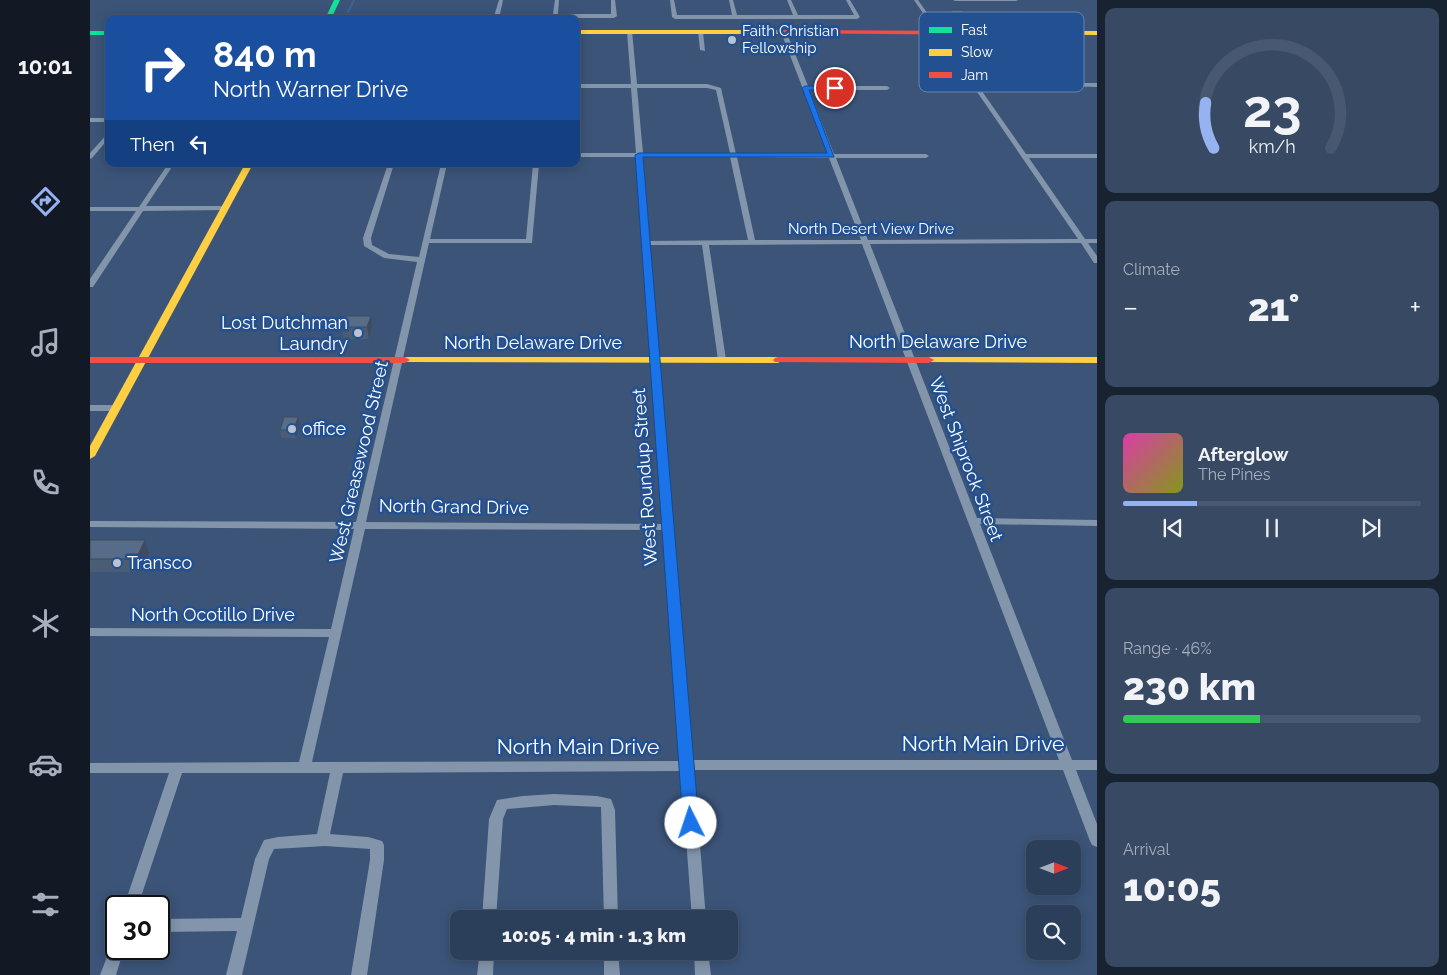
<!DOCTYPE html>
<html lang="en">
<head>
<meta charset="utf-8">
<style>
  :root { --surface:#2c3f5a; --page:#384a63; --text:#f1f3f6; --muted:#a6afbb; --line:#485870; --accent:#95b2f1 }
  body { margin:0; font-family:Raleway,sans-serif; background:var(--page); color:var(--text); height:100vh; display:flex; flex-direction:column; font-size:19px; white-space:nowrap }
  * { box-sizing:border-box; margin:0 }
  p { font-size:16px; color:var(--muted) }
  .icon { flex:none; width:28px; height:28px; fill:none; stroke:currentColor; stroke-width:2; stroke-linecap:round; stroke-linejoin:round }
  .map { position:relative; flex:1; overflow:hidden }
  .panel { display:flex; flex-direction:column; gap:8px; padding:8px; background:#182332; width:350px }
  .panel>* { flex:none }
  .guide { position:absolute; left:15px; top:15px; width:475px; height:152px; border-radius:10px; box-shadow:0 2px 12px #0003,0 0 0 1px var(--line); background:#1a4fa0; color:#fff; overflow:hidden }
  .needle { width:32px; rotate:90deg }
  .buttons { position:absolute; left:936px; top:840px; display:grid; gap:10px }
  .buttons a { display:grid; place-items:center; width:55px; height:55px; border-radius:10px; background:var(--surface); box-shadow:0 2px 12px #0003,0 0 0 1px var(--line); font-size:25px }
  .speed { position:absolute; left:15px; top:895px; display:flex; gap:10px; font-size:25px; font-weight:700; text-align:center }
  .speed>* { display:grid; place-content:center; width:65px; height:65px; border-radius:50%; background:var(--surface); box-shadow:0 2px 12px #0003,0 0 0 1px var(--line); line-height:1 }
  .speed .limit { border:2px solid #111; border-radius:8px; background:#fff; color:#111 }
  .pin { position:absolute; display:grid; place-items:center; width:42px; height:42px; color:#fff; margin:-21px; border:2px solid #fff; border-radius:50%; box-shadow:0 1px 5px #0007 }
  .me { position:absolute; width:55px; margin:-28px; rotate:356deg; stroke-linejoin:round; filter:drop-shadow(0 0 4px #0008) }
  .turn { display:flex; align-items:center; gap:18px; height:105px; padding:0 25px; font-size:22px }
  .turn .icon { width:65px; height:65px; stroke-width:2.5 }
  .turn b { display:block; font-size:35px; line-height:42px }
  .then { display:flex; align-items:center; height:48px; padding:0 25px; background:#0003; gap:10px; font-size:19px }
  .big { font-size:38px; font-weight:800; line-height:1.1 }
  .panel .card { flex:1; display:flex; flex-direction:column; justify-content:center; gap:8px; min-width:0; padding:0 18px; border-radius:10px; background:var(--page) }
  .panel .dial { align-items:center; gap:0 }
  .dial svg { height:130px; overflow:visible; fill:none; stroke:var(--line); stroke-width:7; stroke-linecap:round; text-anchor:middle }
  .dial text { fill:var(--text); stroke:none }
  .song { display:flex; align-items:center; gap:15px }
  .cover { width:60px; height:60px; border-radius:8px; background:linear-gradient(135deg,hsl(320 70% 55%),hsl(70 70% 35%)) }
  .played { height:5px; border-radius:2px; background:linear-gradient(90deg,var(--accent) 25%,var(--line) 25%) }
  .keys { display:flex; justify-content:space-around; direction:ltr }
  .heat { display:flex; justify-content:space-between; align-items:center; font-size:28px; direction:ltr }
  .charge { height:8px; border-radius:4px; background:linear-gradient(90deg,#34c759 46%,var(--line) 0) }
  .trip { position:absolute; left:360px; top:910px; width:288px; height:50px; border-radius:10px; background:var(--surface); box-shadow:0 2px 12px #0003,0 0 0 1px var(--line); font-weight:800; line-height:50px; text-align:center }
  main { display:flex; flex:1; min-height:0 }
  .tab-bar { display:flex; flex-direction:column; width:90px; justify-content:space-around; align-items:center; background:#121924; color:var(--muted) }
  .tab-bar .icon { width:35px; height:35px }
  .tab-bar .current { color:var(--accent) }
  .tab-bar b { font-size:22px; color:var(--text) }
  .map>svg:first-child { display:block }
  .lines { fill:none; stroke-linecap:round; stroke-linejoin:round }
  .stream { stroke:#426390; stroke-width:2 }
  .street { fill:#8395ab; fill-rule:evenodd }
  .fast { fill:#16e098; fill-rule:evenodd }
  .slow { fill:#ffcf43; fill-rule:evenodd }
  .jam { fill:#f24e42; fill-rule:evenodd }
  .wall { fill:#4b5d75 }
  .shaded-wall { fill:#3d4c5f }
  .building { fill:#576c88; stroke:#3d4c5f }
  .route { fill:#1a73e8; stroke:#114b97 }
  .poi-dot { fill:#bac3d0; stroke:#225091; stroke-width:2 }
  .labels { text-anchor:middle; stroke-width:5; stroke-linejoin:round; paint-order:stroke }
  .far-poi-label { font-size:15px; fill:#fff; stroke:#225091; text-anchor:start }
  .far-street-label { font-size:15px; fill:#fff; stroke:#225091 }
  .poi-label { font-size:18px; fill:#fff; stroke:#225091; text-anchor:start }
  .street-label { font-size:18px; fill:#fff; stroke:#225091 }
  .near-street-label { font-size:21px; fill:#fff; stroke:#225091 }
  .key { fill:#225091; stroke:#6484b2; stroke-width:1 }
  .key-label { font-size:14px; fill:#fff }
</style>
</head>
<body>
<main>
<nav class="tab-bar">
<b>10:01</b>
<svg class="icon current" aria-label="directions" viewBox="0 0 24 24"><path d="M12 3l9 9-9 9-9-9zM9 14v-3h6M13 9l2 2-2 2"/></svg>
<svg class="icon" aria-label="music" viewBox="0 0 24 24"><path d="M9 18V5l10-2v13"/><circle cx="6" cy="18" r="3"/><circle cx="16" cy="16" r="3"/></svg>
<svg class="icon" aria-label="phone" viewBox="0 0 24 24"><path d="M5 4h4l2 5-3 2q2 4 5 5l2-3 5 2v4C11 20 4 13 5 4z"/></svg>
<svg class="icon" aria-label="climate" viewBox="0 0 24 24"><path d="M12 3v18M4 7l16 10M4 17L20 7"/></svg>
<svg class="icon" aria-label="car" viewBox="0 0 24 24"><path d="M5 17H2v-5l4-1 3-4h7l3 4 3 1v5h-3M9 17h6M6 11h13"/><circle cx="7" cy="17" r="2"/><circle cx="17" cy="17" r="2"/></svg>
<svg class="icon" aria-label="filters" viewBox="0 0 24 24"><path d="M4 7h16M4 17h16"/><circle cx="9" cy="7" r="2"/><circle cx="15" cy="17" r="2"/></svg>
</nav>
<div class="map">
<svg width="1007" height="975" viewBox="0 0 1007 975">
  <rect width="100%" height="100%" fill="#3b5478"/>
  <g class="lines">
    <g class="stream">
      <path d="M 258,12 L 264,0"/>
      <path d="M 255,19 L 256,16"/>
    </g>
    <g class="street">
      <path d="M 409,0 L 413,0 L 410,14 L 463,14 L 465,0 L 469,0 L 468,14 L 521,14 L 521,0 L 525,0 L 527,16 L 524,18 L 407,18 L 404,16 Z"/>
      <path d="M 580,0 L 584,0 L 587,15 L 642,15 L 639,0 L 643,0 L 647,15 L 703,15 L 697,0 L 701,0 L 708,15 L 764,15 L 756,0 L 760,0 L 770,17 L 767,19 L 585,19 L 582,17 Z"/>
      <path d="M 824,0 L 828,0 L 936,154 L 1007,154 L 1007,158 L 939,158 L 995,239 L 1007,239 L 1007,243 L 998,243 L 1007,256 L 1007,263 L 1004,263 L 991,243 L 780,244 L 887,518 L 1007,520 L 1007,526 L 890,524 L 982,760 L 1007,760 L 1007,770 L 986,770 L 1007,824 L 1007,847 L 1002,845 L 1000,841 L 973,770 L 604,770 L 616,919 L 602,919 L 591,771 L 253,773 L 240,834 L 278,837 L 292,841 L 294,845 L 294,860 L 277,975 L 261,975 L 280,860 L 280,849 L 235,846 L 184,849 L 179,859 L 152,975 L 136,975 L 147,931 L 69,932 L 69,919 L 151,918 L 165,859 L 174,840 L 188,837 L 227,834 L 240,773 L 92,773 L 48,906 L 34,906 L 79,773 L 0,773 L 0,763 L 209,762 L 239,637 L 0,636 L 0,628 L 241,629 L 264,529 L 0,527 L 0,521 L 266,522 L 327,262 L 294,258 L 274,246 L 273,238 L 298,164 L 304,164 L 281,238 L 282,245 L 299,254 L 329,257 L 351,164 L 357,164 L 340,239 L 436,239 L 443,164 L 449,164 L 442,243 L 339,243 L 276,522 L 573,524 L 553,245 L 551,243 L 553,241 L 546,157 L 486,157 L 486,153 L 546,153 L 541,88 L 486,88 L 486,84 L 541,84 L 537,32 L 542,31 L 547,84 L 617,84 L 631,88 L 646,154 L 738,154 L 691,32 L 696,31 L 718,86 L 797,86 L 800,88 L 797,90 L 719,90 L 744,154 L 836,154 L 839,156 L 836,158 L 746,158 L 778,240 L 988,239 ZM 547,88 L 617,88 L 626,90 L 640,153 L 553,153 ZM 553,157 L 640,157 L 658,240 L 560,241 ZM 647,157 L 739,158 L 771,240 L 665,240 ZM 772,244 L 969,760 L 603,760 L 560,245 L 612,245 L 628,360 L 632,363 L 636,360 L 619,245 ZM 275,529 L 574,530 L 590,761 L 222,762 Z"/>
      <path d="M 863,0 L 928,0 L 926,1 L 865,1 Z"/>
      <path d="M 608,31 L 613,32 L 615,51 L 610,50 Z"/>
      <path d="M 973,83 L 1007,83 L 1007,87 L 971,86 L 970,85 Z"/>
      <rect x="0" y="118" width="19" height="4"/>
      <path d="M 19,132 L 19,138 L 2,158 L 0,159 L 0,153 Z"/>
      <path d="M 78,164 L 84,164 L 56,206 L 135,206 L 139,208 L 135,210 L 53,211 L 3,287 L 0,287 L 0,279 L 46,211 L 0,211 L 0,207 L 49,207 Z"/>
      <path d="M 0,405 L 26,405 L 31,408 L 26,411 L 0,411 Z"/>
      <path d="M 464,794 L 507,796 L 521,799 L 525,810 L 528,919 L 514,919 L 511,807 L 464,805 L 417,809 L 413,819 L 406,919 L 392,919 L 399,819 L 407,800 L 433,796 Z"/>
      <path d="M 26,943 L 26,949 L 34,949 L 26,975 L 10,975 L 22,944 Z"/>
      <path d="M 390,951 L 404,951 L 403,975 L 387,975 Z"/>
      <path d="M 514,951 L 528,951 L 530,975 L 514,975 Z"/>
      <path d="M 604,951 L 618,951 L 621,975 L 605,975 Z"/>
    </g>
    <g class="fast">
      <path d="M 244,0 L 250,0 L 241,19 L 235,19 Z"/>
      <rect x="0" y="31" width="19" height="4"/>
    </g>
    <g class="slow">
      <path d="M 486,30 L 692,30 L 695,32 L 692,34 L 486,34 Z"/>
      <path d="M 896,31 L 1007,31 L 1007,35 L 894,34 L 893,33 Z"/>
      <path d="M 155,164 L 163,164 L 5,456 L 0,459 L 0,446 Z"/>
      <path d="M 315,357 L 688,357 L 693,360 L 688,363 L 312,362 L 310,360 Z"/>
      <path d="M 839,357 L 1007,357 L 1007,363 L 836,362 L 834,360 L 836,358 Z"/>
    </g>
    <g class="jam">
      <path d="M 692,30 L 896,31 L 899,33 L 896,35 L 690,33 L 689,32 Z"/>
      <path d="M 0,357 L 315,357 L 320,360 L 315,363 L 0,363 Z"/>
      <path d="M 688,357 L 839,357 L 844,360 L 839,363 L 685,362 L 683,360 L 685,358 Z"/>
    </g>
  </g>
  <g class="wall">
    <path d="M 860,10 L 878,18 L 876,26 L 864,26 L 858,18 Z"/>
    <path d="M 256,316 L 282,327 L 279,339 L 254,339 L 252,327 Z"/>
    <path d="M 208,417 L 210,425 L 206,438 L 191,438 L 190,430 Z"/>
    <path d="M 0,540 L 55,540 L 59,553 L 50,572 L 0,572 Z"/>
  </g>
  <g class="shaded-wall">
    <path d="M 281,316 L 282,327 L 279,339 L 277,327 Z"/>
    <path d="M 208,417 L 210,425 L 206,438 L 204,430 Z"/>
    <path d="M 55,540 L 59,553 L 50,572 L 46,559 Z"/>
  </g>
  <g class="building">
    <path d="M 860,10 L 872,10 L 878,18 L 866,18 Z"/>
    <path d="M 256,316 L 281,316 L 277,327 L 252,327 Z"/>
    <path d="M 194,417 L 208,417 L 204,430 L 190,430 Z"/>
    <path d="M 0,540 L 55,540 L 46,559 L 0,559 Z"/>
  </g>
  <path class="route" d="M 715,86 L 745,86 L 749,88 L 745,90 L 719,90 L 744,157 L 553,157 L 609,823 L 607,827 L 601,829 L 596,827 L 593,823 L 545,155 L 549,153 L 737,153 L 712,88 Z"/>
  <g class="poi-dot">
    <circle cx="642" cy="40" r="5"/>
    <circle cx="268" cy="333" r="5"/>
    <circle cx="202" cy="429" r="5"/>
    <circle cx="27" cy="563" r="5"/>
  </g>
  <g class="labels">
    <g class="far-poi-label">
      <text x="652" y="36">Faith Christian<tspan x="652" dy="17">Fellowship</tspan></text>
    </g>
    <g class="far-street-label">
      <text x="781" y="234">North Desert View Drive</text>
    </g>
    <g class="poi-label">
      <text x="258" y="329" text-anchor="end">Lost Dutchman<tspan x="258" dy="21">Laundry</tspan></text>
      <text x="212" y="435">office</text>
      <text x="37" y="569">Transco</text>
    </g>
    <g class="street-label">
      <text x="848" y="348">North Delaware Drive</text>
      <text x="443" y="349">North Delaware Drive</text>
      <text transform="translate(876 459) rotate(69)" y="6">West Shiprock Street</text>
      <text transform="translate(269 462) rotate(-77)" y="6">West Greasewood Street</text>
      <text transform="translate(555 477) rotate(-94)" y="6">West Roundup Street</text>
      <text transform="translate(364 507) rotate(1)" y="6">North Grand Drive</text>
      <text x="123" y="621">North Ocotillo Drive</text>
    </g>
    <g class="near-street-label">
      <text x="893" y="751">North Main Drive</text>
      <text x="488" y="754">North Main Drive</text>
    </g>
  </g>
  <rect x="829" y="12" width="165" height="80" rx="8" class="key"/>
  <rect x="839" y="27" width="23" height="6" fill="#16e098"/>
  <rect x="839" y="49" width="23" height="7" fill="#ffcf43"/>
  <rect x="839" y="72" width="23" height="6" fill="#f24e42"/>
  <g class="key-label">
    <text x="871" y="35">Fast</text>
    <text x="871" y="57">Slow</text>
    <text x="871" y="80">Jam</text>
  </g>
</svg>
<div class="buttons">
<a><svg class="needle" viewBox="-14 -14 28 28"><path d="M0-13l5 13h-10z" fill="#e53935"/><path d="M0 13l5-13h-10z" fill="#a6afbb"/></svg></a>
<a><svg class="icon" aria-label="search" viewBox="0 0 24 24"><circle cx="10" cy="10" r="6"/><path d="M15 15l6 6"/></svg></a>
</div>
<div class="speed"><div class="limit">30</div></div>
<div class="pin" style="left:745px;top:88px;background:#d93025"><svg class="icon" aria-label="arrive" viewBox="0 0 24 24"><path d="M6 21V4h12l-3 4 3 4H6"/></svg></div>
<svg class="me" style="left:601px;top:823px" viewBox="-20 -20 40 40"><circle r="19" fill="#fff"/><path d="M0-13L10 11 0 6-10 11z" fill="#1a73e8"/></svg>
<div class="trip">10:05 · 4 min · 1.3 km</div>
<div class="guide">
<div class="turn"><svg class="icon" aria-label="right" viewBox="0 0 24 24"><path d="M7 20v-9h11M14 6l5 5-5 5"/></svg><div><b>840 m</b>North Warner Drive</div></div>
<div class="then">Then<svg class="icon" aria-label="left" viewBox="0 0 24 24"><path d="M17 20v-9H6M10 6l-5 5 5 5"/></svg></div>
</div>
</div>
<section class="panel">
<div class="card dial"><svg viewBox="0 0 100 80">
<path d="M14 69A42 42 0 1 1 86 69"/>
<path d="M14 69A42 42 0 0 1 9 41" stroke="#95b2f1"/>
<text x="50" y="56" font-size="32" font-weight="700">23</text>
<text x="50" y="72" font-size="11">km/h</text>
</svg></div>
<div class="card"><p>Climate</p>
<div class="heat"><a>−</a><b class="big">21°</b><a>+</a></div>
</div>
<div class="card">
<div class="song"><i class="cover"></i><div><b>Afterglow</b><p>The Pines</p></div></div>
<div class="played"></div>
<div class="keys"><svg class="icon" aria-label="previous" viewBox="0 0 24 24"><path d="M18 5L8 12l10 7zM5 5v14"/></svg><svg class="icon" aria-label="pause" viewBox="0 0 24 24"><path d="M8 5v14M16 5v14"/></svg><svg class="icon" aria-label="next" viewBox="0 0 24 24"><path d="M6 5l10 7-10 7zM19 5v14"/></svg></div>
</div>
<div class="card"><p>Range · 46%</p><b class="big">230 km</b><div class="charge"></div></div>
<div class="card"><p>Arrival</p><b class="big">10:05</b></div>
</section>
</main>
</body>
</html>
